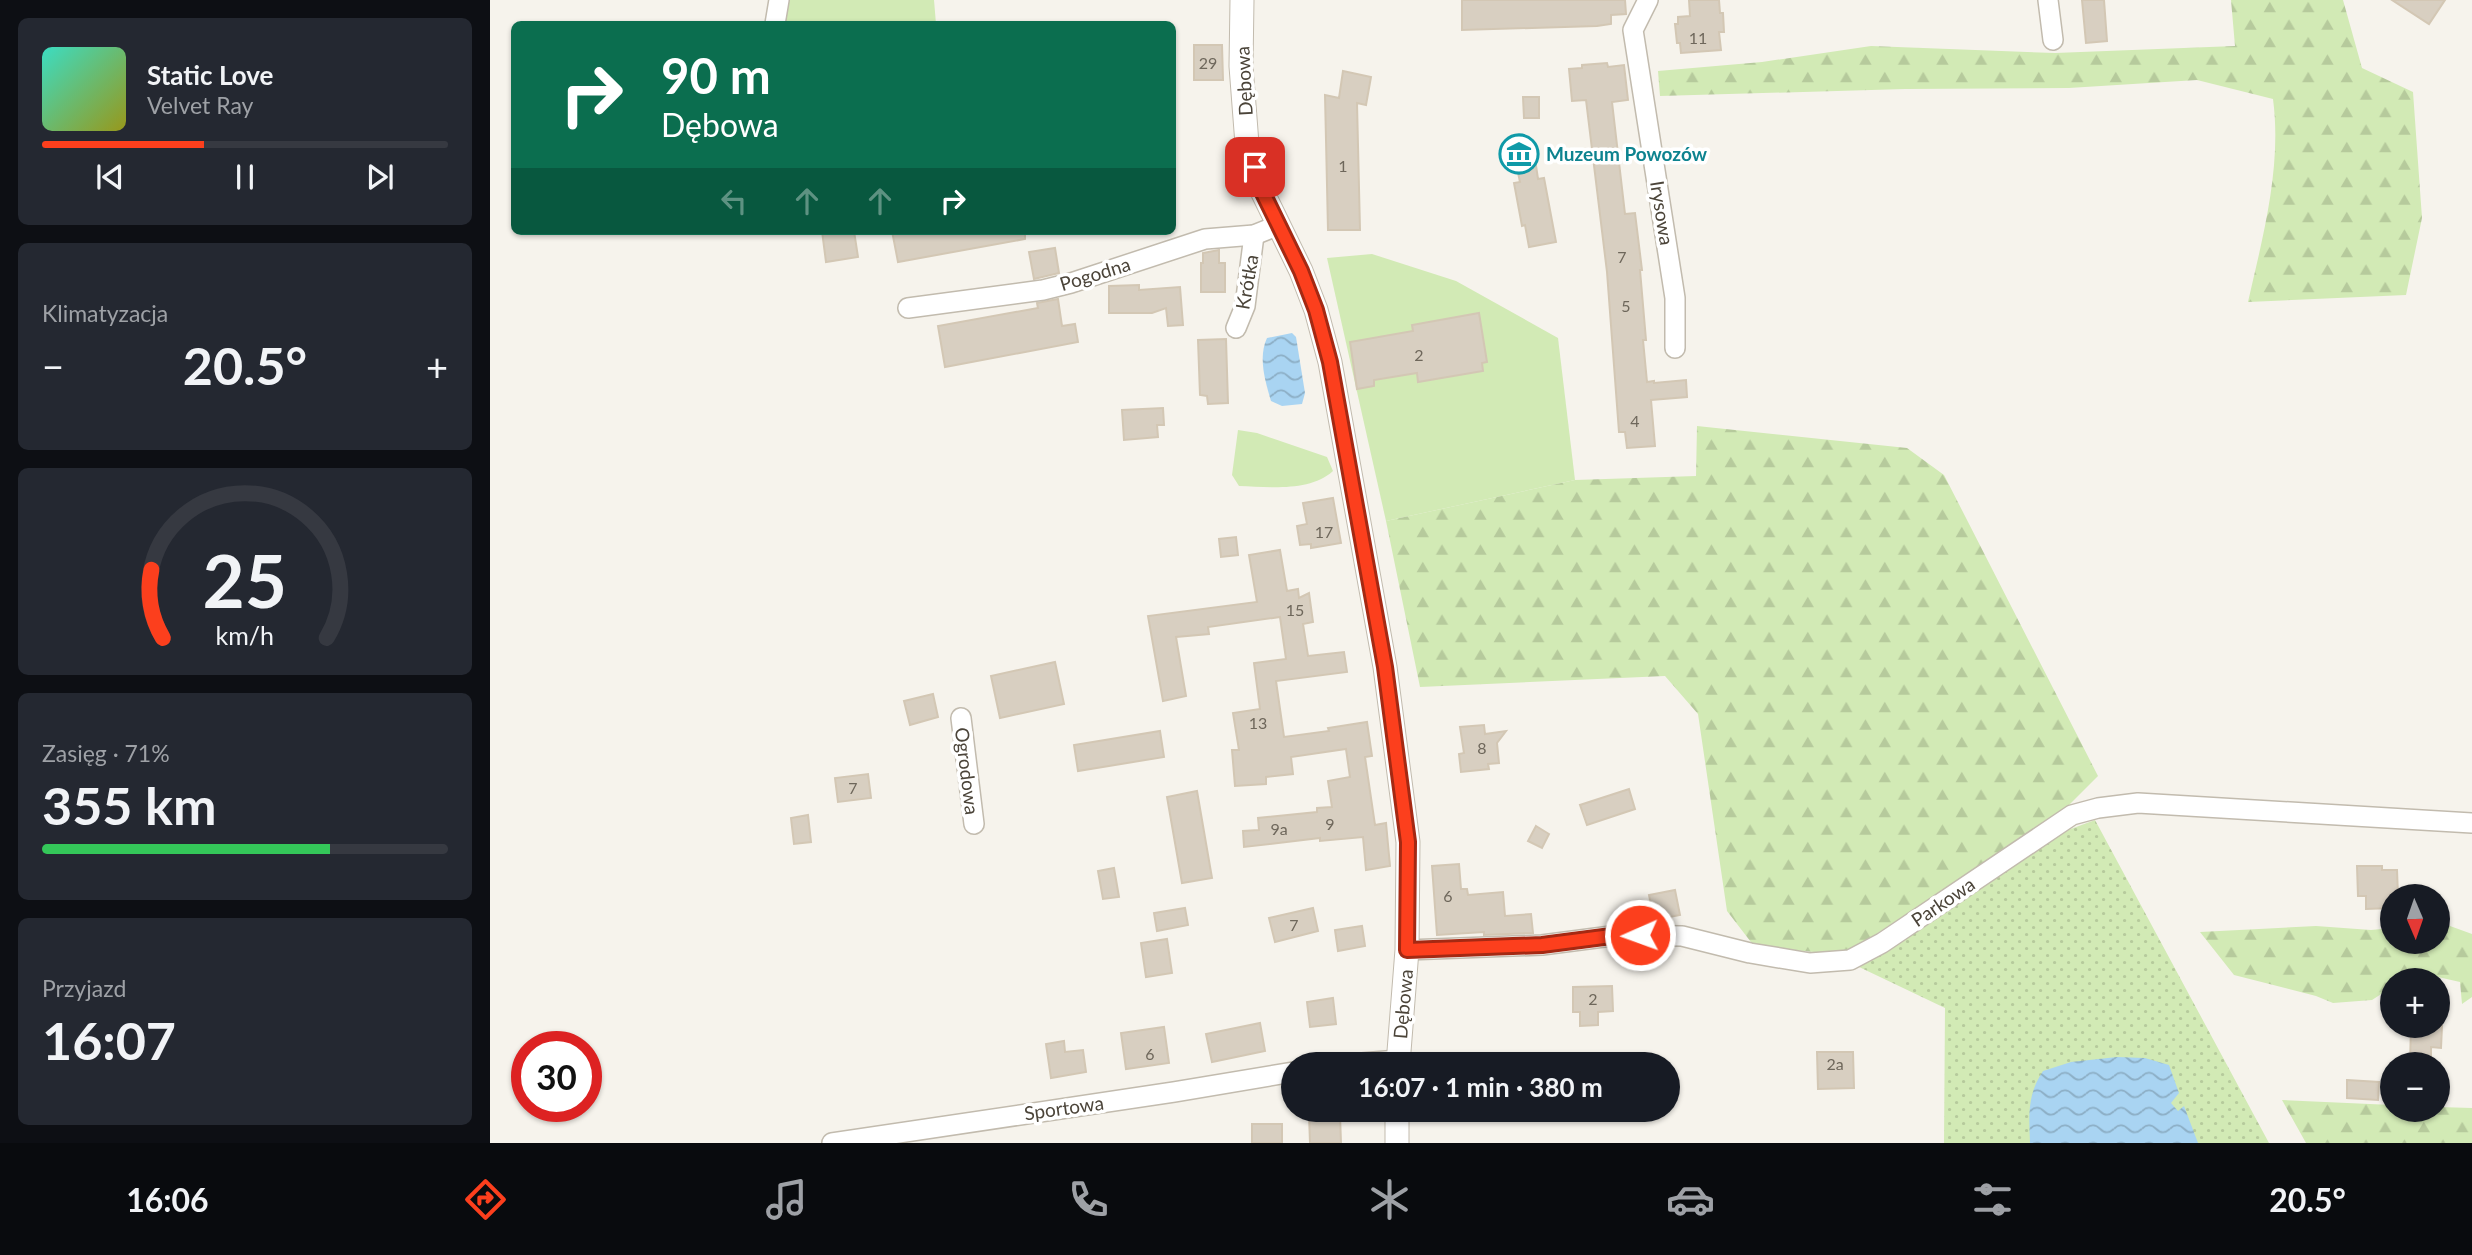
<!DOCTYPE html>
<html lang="pl">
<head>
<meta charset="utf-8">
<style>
  :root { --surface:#171b24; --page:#242831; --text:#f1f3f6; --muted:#9ea1a6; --line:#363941; --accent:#fc3f1d }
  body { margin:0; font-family:Lato,sans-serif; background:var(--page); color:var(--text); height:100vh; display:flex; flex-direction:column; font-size:26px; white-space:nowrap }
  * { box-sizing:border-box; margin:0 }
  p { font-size:23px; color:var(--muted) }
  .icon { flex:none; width:38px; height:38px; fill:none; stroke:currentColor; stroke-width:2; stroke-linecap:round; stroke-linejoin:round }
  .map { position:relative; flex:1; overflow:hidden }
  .drawer { display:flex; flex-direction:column; gap:18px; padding:18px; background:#0d0f14; width:490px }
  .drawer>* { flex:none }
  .hud { position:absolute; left:21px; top:21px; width:665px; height:214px; border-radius:10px; box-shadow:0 2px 5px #0004; background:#0b6e4f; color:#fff; overflow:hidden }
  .needle { width:46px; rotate:178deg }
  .controls { position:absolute; left:1890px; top:884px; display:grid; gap:14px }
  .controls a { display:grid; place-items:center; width:70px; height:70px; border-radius:50%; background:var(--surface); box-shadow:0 2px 5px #0004; font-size:35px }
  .speed { position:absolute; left:21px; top:1031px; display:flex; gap:14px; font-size:35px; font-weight:700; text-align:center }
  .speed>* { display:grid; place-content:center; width:91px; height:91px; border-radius:50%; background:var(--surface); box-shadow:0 2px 5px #0004; line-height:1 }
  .speed .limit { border:10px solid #d22; background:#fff; color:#111 }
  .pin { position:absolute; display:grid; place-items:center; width:60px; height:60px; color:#fff; margin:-30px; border-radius:14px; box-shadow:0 4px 10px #0006 }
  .me { position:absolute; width:77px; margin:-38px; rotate:268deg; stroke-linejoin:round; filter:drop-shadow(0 0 5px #0008) }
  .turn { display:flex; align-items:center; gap:24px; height:147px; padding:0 35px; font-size:32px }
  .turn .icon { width:91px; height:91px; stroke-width:2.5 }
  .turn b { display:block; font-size:49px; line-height:60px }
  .lanes { display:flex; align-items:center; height:66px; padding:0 35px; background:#0003; justify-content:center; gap:35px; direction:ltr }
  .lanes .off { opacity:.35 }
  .big { font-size:52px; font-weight:700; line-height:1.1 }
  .drawer .tile { flex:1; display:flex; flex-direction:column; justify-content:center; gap:10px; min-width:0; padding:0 24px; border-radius:10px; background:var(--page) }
  .drawer .dial { align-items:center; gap:0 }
  .dial svg { height:182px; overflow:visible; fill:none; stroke:var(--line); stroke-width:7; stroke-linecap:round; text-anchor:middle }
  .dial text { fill:var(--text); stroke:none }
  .song { display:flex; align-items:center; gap:21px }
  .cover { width:84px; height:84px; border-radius:10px; background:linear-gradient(135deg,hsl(170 70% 55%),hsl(60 70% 35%)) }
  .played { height:7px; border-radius:4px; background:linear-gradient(90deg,var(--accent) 40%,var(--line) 40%) }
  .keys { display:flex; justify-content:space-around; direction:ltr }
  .heat { display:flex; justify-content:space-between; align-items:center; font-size:38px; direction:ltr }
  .charge { height:10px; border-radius:5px; background:linear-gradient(90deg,#34c759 71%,var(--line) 0) }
  .trip { position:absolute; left:791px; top:1052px; width:399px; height:70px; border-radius:35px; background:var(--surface); box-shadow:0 2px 5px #0004; font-weight:700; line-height:70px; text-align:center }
  .dock { display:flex; height:112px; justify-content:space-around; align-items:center; background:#090b0e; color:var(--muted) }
  .dock .icon { width:49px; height:49px }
  .dock .current { color:var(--accent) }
  .dock b { font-size:32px; color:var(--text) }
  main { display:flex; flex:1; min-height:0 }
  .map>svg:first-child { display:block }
  .grass { fill:#d2eab5 }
  .forest { fill:url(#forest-firs) }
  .park { fill:url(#park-dots) }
  .water { fill:url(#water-waves) }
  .building { fill:#d8cfc1; stroke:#d3c7b4; stroke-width:2 }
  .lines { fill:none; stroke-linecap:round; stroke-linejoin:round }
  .minor-casing { stroke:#c2bbae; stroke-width:22 }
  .tertiary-casing { stroke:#c2bbae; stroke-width:25 }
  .minor { stroke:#fff; stroke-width:19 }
  .tertiary { stroke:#fff; stroke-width:23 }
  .route-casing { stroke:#a42913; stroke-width:18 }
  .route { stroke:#fc3f1d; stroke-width:12 }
  .labels { text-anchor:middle; stroke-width:7; stroke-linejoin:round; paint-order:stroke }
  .number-label { font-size:16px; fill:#6e675b }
  .street-label { font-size:19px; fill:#4b4439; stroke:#fff }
  .culture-label { font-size:19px; font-weight:bold; fill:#0d838f; stroke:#fff; text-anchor:start }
</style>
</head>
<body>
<main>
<section class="drawer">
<div class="tile">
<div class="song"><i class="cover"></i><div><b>Static Love</b><p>Velvet Ray</p></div></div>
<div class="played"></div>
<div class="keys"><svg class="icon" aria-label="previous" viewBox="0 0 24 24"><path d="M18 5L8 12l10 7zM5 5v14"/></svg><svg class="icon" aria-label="pause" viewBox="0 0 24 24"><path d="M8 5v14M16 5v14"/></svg><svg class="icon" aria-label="next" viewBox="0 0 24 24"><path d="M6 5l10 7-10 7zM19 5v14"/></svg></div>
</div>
<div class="tile"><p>Klimatyzacja</p>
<div class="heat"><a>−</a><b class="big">20.5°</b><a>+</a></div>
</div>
<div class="tile dial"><svg viewBox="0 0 100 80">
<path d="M14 69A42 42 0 1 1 86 69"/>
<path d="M14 69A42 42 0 0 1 9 39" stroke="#fc3f1d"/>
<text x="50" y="56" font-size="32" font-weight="700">25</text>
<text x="50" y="72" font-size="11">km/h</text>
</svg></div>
<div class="tile"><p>Zasięg · 71%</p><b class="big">355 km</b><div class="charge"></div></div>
<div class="tile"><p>Przyjazd</p><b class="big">16:07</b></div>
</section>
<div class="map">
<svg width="1982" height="1143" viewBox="0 0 1982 1143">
  <defs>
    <pattern id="forest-firs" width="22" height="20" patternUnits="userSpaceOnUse" patternTransform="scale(1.75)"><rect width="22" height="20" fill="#d2eab5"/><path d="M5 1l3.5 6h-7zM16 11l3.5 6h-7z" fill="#b6ca9c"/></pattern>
    <pattern id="park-dots" width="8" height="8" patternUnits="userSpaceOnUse" patternTransform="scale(1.75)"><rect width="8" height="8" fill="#d2eab5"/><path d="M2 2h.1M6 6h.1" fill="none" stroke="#b6ca9c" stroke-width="1.8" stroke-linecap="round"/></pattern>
    <pattern id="water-waves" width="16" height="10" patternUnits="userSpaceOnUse" patternTransform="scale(1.75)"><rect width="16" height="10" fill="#a9d4f2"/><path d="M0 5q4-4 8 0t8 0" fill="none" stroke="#8caec5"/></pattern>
  </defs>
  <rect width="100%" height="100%" fill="#f6f3ec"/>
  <g class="grass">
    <path d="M 297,0 L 444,0 L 446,24 L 293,24 Z"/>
    <path d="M 882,254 L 966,281 L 1068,338 L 1085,480 L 896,521 L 837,258 Z"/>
    <path d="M 748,430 L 767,433 L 837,457 L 843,471 C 820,492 779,487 749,486 L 742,475 Z"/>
  </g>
  <g class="forest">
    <path d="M 1741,0 L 1853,0 L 1872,68 L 1923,92 L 1932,218 L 1916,295 L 1758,302 C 1773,236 1792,167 1783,99 L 1707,80 L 1579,88 L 1415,89 L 1170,96 L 1168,71 L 1272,62 L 1381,46 L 1565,53 L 1745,46 Z"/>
    <path d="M 1207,426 L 1417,448 L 1454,475 L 1608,776 L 1570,814 L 1354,955 L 1264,946 L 1237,911 L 1208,714 L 1175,676 L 930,687 L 896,521 L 1085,480 L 1206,476 Z"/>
    <path d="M 1826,926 L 1881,930 L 1902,928 L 1902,942 L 1948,942 L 1948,926 L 1960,926 L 1982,934 L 1982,997 L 1972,1004 L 1970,982 L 1926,972 L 1914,980 L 1902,980 L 1902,987 L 1882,1000 L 1843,1003 L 1826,996 L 1744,975 L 1710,932 Z"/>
    <path d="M 1792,1100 L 1902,1105 L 1902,1110 L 1948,1110 L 1948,1107 L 1982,1108 L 1982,1143 L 1816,1143 Z"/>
  </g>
  <path class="park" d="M 1605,820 L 1779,1143 L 1454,1143 L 1455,1008 L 1367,966 L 1570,833 Z"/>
  <g class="water">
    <path d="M 802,333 L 806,337 L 815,393 L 812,404 L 792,406 L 781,401 C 775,381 768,357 777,338 Z"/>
    <path d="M 1627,1057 L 1655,1058 L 1679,1065 L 1689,1093 L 1681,1103 L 1688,1111 L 1694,1106 L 1708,1143 L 1540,1143 C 1539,1115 1537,1095 1553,1071 L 1581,1062 Z"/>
  </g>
  <g class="building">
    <path d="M 972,0 L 1135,0 L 1136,14 L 1121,15 L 1121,24 L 1107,26 L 972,30 Z"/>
    <path d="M 1199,0 L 1229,0 L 1230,13 L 1233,13 L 1234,32 L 1229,32 L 1231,50 L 1191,53 L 1190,43 L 1187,43 L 1185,24 L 1188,24 L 1188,17 L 1200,16 Z"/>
    <path d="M 1592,0 L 1614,0 L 1617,41 L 1596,43 Z"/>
    <path d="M 1902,0 L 1955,0 L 1939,24 Z"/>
    <path d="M 704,45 L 732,45 L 733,80 L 704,80 Z"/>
    <path d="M 1117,63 L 1118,67 L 1134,65 L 1138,100 L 1122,102 L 1135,214 L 1145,213 L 1152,270 L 1150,270 L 1156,340 L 1153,340 L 1157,382 L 1164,381 L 1164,383 L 1196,380 L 1197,397 L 1161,400 L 1165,446 L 1137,448 L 1135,432 L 1129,432 L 1117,272 L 1096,100 L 1082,101 L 1079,69 L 1092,68 L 1092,65 Z"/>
    <path d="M 853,71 L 881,77 L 876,105 L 867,103 L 870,230 L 838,230 L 835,95 L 849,98 Z"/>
    <path d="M 1033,97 L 1049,97 L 1049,118 L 1034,118 Z"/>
    <path d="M 1045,159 L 1048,179 L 1054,178 L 1066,242 L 1039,247 L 1035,225 L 1032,226 L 1024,183 L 1030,182 L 1026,163 Z"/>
    <path d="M 332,231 L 364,231 L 368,257 L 336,262 Z"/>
    <path d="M 402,231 L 535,231 L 535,239 L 408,262 Z"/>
    <path d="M 565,248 L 569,273 L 544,279 L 539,252 Z"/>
    <path d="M 729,250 L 729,263 L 735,263 L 735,292 L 711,292 L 711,263 L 713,263 L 713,253 Z"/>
    <path d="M 649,285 L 649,290 L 690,287 L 693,325 L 678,326 L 676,308 L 662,313 L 619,313 L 619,286 Z"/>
    <path d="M 568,299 L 572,326 L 585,324 L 588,342 L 455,367 L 448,326 L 548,308 L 547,303 Z"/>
    <path d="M 989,313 L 997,362 L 992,363 L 993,371 L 928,382 L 927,373 L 884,380 L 884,386 L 867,389 L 860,342 L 923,331 L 922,325 Z"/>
    <path d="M 736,339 L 738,403 L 718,404 L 717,396 L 710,395 L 708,340 Z"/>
    <path d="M 673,408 L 674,425 L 667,425 L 668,437 L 634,440 L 632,410 Z"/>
    <path d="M 843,498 L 851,543 L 821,548 L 821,544 L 810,545 L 807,526 L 817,524 L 813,503 Z"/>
    <path d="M 746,537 L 748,555 L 731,557 L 729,539 Z"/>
    <path d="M 790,550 L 797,591 L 808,589 L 809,598 L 819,593 L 823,622 L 813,624 L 818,656 L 854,652 L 857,672 L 786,681 L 794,737 L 839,731 L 838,728 L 877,722 L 882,756 L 875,757 L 885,825 L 896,823 L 900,866 L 876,870 L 873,837 L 830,841 L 830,838 L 754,847 L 753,831 L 769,830 L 768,818 L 827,812 L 827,808 L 842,807 L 838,781 L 860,777 L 856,749 L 801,757 L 803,774 L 776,777 L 776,784 L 745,786 L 742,750 L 749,750 L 743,713 L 770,709 L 764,663 L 796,659 L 790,617 L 718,627 L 719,634 L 686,637 L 696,696 L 673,701 L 658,616 L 767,602 L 759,555 Z"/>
    <path d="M 565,662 L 574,704 L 510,718 L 501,676 Z"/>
    <path d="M 443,694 L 448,717 L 420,725 L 414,701 Z"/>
    <path d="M 994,725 L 995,734 L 1016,731 L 1007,743 L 1009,763 L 998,764 L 999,769 L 971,772 L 969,754 L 974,753 L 970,727 Z"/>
    <path d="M 670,731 L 674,757 L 588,771 L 584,745 Z"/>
    <path d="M 378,774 L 381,798 L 348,802 L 345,778 Z"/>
    <path d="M 1139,789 L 1145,809 L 1097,825 L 1090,805 Z"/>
    <path d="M 707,791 L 722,878 L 692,883 L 677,797 Z"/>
    <path d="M 318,815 L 321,842 L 304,844 L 301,818 Z"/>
    <path d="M 1046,826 L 1059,834 L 1052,848 L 1038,841 Z"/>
    <path d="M 969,864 L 971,889 L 977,889 L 978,895 L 1013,892 L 1015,916 L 1041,914 L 1043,933 L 994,935 L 994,932 L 947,935 L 942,866 Z"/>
    <path d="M 1867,866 L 1892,866 L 1892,870 L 1907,870 L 1908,896 L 1902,896 L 1902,908 L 1876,909 L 1876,896 L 1868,896 Z"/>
    <path d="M 624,868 L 629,897 L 613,899 L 608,871 Z"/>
    <path d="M 1185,890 L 1190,915 L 1164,920 L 1159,895 Z"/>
    <path d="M 695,908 L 698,925 L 667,931 L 664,913 Z"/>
    <path d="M 823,908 L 828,931 L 785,942 L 779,918 Z"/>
    <path d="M 872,926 L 875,946 L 848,951 L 845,930 Z"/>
    <path d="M 677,939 L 682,973 L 656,977 L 651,943 Z"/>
    <path d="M 1122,986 L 1123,1011 L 1108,1012 L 1108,1025 L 1090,1026 L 1090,1012 L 1083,1012 L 1083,987 Z"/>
    <path d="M 843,998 L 846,1024 L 820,1027 L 817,1002 Z"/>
    <path d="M 770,1023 L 775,1051 L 722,1062 L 716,1034 Z"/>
    <path d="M 1921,1026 L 1952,1026 L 1951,1048 L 1941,1047 L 1941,1064 L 1920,1064 Z"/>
    <path d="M 674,1027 L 679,1063 L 636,1069 L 631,1033 Z"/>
    <path d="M 574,1041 L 575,1052 L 593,1050 L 596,1072 L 561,1078 L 556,1044 Z"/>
    <path d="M 1327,1052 L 1363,1052 L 1364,1088 L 1328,1089 Z"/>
    <path d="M 1857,1080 L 1889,1082 L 1888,1100 L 1857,1098 Z"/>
    <path d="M 819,1115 L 850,1115 L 851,1143 L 820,1143 Z"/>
    <rect x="762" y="1124" width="30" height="19"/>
  </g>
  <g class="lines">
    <g class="minor-casing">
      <g id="minor">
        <path d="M 1158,0 L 1143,30 L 1185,298 L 1185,348"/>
        <path d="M 1558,0 L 1563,40"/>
        <path d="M 285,24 L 289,0"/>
        <path d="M 418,308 L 553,290 L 581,283 L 715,239 L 764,235 L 789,225"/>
        <path d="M 746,328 L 755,306 L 764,235"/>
        <path d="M 471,718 L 484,824"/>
        <path d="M 917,950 L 1052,945 L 1129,935 L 1192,936 L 1260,953 L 1320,963 L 1360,960 L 1392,943 L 1582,815 L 1608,808 L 1648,803 L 1982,823"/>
        <path d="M 860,1064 L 908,1060"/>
        <path d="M 342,1143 L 684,1092 L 803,1072"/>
      </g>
    </g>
    <g class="tertiary-casing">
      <g id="tertiary">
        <path d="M 752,0 L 751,66 L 757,144 L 772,191 L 811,271 L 826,310 L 840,362 L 895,667 L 918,842 L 917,950 L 908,1064"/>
        <path d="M 907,1143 L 907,1110"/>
      </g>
    </g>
    <use href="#minor" class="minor"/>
    <use href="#tertiary" class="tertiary"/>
  </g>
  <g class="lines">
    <g class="route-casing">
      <path id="route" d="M 765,167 L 772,191 L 811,271 L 826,310 L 840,362 L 895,667 L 918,842 L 917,950 L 1052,945 L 1129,935 L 1150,935"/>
    </g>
    <use href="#route" class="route"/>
  </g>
  <defs>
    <g id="museum-ring" transform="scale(2.0125)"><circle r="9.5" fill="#fff" stroke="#0f9aa8" stroke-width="1.5"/><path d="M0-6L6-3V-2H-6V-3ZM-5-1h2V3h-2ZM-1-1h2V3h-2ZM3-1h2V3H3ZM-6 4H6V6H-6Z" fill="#0f9aa8"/></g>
  </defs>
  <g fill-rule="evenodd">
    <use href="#museum-ring" x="1029" y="154"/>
  </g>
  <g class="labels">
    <g class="number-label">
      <text x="1208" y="44">11</text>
      <text x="718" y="69">29</text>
      <text x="853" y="172">1</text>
      <text x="1132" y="263">7</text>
      <text x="1136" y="312">5</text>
      <text x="929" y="361">2</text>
      <text x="1145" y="427">4</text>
      <text x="834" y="538">17</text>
      <text x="805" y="616">15</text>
      <text x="768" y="729">13</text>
      <text x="992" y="754">8</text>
      <text x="363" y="794">7</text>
      <text x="840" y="830">9</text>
      <text x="789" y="835">9a</text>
      <text x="958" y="902">6</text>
      <text x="804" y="931">7</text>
      <text x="1103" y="1005">2</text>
      <text x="660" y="1060">6</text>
      <text x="1345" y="1070">2a</text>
    </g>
    <g class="street-label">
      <text transform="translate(754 81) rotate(-93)" y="7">Dębowa</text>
      <text transform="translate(1172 213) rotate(81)" y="7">Irysowa</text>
      <text transform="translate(605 274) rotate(-17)" y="7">Pogodna</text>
      <text transform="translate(757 282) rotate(-80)" y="7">Krótka</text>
      <text transform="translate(477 771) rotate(83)" y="7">Ogrodowa</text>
      <text transform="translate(1453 902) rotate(-34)" y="7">Parkowa</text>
      <text transform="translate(913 1004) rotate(-85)" y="7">Dębowa</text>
      <text transform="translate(574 1108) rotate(-8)" y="7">Sportowa</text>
    </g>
    <g class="culture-label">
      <text x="1056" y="161">Muzeum Powozów</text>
    </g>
  </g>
</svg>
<div class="controls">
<a><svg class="needle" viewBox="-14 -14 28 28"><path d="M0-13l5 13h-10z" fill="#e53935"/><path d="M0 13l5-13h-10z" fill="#9ea1a6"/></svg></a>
<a>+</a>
<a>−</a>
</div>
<div class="speed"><div class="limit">30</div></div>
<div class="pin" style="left:765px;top:167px;background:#d93025"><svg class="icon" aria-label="arrive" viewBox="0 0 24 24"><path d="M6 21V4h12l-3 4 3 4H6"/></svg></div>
<svg class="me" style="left:1150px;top:935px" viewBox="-20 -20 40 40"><circle r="17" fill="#fc3f1d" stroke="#fff" stroke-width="3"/><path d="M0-11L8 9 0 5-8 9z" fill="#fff"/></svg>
<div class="trip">16:07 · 1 min · 380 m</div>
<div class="hud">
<div class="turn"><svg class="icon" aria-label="right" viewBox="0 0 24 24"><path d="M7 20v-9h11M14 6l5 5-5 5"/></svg><div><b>90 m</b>Dębowa</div></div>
<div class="lanes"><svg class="icon off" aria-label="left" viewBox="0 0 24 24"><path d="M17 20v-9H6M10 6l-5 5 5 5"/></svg><svg class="icon off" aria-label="ahead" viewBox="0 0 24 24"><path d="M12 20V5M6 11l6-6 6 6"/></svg><svg class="icon off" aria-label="ahead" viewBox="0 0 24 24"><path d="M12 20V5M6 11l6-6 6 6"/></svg><svg class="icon" aria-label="right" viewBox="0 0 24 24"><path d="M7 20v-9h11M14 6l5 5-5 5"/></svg></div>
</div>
</div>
</main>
<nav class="dock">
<b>16:06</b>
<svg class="icon current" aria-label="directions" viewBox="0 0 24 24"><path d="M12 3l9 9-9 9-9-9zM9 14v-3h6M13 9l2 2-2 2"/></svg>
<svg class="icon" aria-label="music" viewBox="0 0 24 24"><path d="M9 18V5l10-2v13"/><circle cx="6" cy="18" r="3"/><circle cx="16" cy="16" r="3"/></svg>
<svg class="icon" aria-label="phone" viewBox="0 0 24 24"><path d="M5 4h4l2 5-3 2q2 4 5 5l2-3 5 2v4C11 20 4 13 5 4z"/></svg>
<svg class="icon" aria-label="climate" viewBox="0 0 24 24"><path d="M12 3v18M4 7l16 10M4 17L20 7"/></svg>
<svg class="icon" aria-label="car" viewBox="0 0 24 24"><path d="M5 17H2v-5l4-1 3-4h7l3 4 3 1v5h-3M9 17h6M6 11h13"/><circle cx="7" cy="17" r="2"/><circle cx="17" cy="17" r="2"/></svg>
<svg class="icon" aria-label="filters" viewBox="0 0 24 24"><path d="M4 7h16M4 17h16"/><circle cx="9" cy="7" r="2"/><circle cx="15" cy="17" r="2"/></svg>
<b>20.5°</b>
</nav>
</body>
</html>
